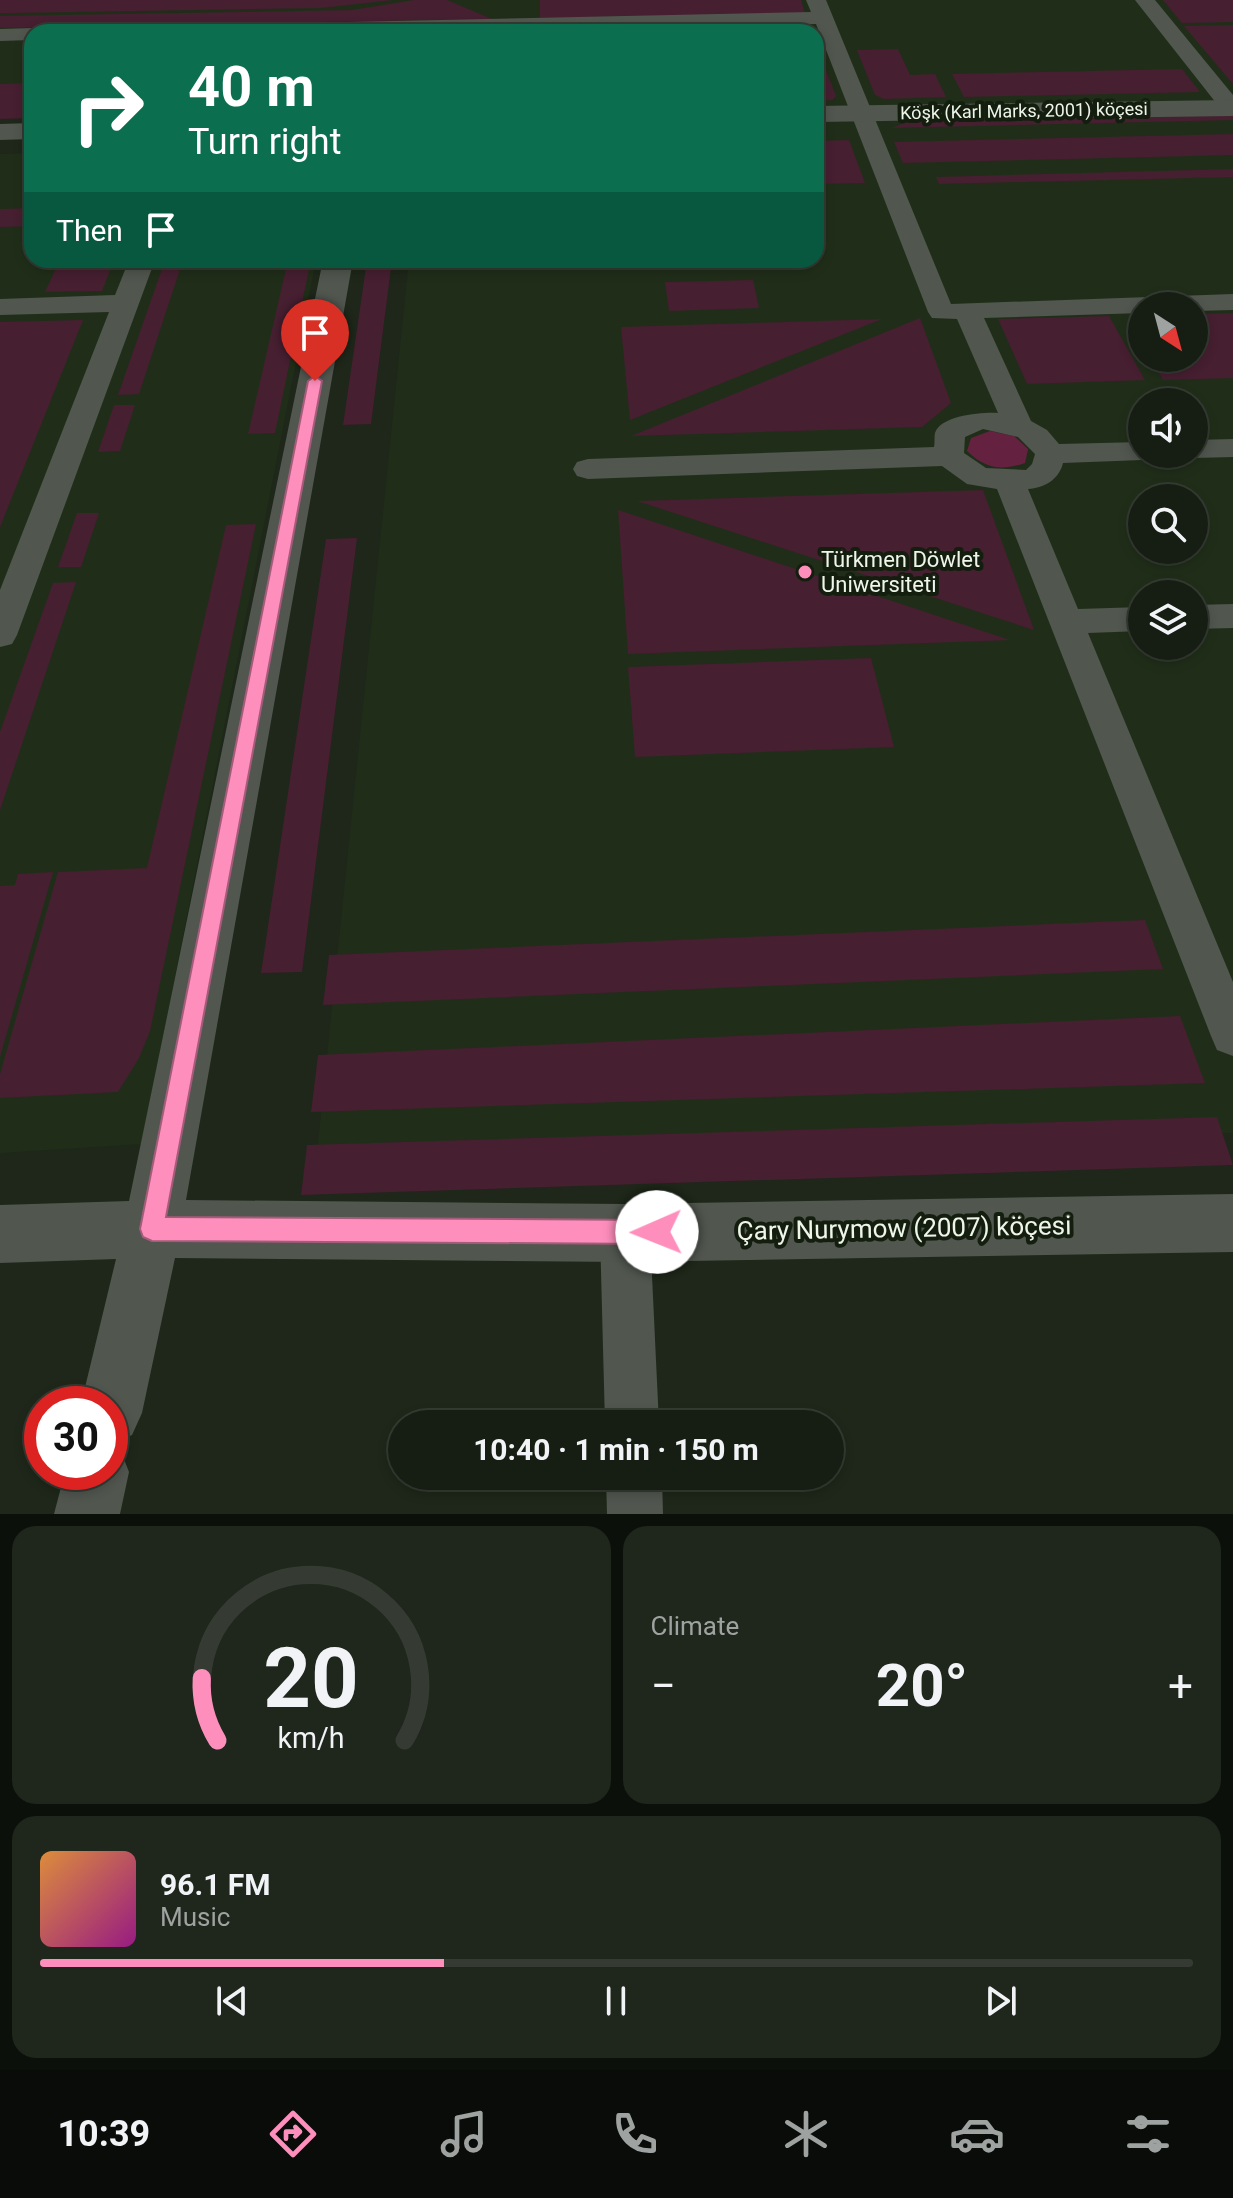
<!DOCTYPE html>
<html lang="en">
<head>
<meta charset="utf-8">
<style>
  :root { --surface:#161d13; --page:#1f261c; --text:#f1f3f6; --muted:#9ea2a0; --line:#353b33; --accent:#fe8ebc }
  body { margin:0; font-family:Roboto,sans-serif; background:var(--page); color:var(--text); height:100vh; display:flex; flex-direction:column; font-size:30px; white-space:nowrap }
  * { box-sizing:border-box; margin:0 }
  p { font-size:26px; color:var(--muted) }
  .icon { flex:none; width:44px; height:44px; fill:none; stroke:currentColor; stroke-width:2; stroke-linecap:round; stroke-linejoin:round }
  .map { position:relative; height:1514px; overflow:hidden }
  .details { display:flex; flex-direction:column; gap:12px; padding:12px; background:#0c100a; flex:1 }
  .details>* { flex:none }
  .top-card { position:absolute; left:24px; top:24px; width:800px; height:244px; border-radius:24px; box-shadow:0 4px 12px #0003,0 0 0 2px var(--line); background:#0b6e4f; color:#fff; overflow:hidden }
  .needle { width:52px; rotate:144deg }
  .controls { position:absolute; left:1128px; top:292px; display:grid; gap:16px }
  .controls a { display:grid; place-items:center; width:80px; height:80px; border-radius:50%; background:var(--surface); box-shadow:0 4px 12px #0003,0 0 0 2px var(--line); font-size:40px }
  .speed { position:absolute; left:24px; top:1386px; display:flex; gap:16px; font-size:40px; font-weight:700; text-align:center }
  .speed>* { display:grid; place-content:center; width:104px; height:104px; border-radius:50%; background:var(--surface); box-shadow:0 4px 12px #0003,0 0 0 2px var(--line); line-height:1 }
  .speed .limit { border:12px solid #d22; background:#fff; color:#111 }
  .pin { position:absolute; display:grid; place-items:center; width:68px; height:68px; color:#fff; margin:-82px -34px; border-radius:50% 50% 50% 0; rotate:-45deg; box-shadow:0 0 8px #0007 }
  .pin .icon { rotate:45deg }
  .me { position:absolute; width:88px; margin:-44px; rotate:269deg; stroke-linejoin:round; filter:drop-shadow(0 0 6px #0008) }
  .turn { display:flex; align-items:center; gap:28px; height:168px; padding:0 32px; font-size:36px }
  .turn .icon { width:104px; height:104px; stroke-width:2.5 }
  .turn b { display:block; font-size:56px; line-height:68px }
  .then { display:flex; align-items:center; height:76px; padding:0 32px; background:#0003; gap:16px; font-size:30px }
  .big { font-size:60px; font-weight:700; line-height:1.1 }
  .details .widget { flex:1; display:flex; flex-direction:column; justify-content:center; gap:12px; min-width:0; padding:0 28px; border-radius:24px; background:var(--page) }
  .details .dial { align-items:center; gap:0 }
  .dial svg { height:208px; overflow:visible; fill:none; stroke:var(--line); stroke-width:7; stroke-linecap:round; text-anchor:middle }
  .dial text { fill:var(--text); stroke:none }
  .song { display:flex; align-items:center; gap:24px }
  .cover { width:96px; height:96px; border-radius:12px; background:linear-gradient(135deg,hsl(30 70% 55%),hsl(310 70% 35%)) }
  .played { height:8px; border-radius:4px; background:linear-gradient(90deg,var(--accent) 35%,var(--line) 35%) }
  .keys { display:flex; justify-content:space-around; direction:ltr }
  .heat { display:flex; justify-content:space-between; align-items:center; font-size:44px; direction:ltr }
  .details .tiles { flex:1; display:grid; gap:12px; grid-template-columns:1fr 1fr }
  .widget:last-child { grid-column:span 2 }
  .trip { position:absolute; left:388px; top:1410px; width:456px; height:80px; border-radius:40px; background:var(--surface); box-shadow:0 4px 12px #0003,0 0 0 2px var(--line); font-weight:700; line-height:80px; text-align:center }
  .tabs { display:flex; height:128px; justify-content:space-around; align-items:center; background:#090c08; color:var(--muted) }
  .tabs .icon { width:56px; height:56px }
  .tabs .selected { color:var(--accent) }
  .tabs b { font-size:36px; color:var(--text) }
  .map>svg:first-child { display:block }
  .built { fill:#202e19; fill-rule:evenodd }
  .green { fill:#461f30 }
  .water { fill:#642240 }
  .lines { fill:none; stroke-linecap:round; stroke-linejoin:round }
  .service { fill:#51564f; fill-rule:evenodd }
  .minor { fill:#51564f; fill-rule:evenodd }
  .route { fill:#fe8ebc; stroke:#a55c7a; stroke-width:2 }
  .poi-dot { fill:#fe8ebc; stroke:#141e0f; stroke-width:3 }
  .labels { text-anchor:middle; stroke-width:8; stroke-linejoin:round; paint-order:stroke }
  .far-street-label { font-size:18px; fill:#eff5eb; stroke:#141e0f }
  .poi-label { font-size:22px; fill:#eff5eb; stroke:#141e0f; text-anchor:start }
  .near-street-label { font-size:26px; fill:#eff5eb; stroke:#141e0f }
</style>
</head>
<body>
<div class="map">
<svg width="1233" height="1514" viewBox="0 0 1233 1514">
  <rect width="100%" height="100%" fill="#1e2719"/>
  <g class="built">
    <path d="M 0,0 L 1233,0 L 1233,1133 L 316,1163 L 409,260 L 816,260 L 816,32 L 32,32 L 32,110 L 0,110 ZM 1142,306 L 1194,306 L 1194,358 L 1142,358 ZM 1142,402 L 1194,402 L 1194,454 L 1142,454 ZM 1142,498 L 1194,498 L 1194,550 L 1142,550 ZM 1142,594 L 1194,594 L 1194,646 L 1142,646 Z"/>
    <path d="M 32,153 L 32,260 L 316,260 L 142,1144 L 0,1153 L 0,154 Z"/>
  </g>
  <g class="green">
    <path d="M 0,0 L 393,0 L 321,8 L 15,13 L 0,13 Z"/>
    <path d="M 414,0 L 447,0 L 492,19 L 0,28 L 0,16 L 352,10 Z"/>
    <path d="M 540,0 L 801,0 L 805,13 L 540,18 Z"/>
    <path d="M 1163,0 L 1233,0 L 1233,22 L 1182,23 Z"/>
    <path d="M 1233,25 L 1233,84 L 1184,26 Z"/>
    <path d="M 746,26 L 747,30 L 735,32 L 550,32 Z"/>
    <path d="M 816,45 L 836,96 L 832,100 L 816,101 Z"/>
    <path d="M 898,49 L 910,75 L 935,74 L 946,97 L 884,99 L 875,95 L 857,50 Z"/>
    <path d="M 1182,69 L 1200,92 L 964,97 L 952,74 Z"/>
    <path d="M 32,83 L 32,118 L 0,119 L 0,84 Z"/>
    <path d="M 1233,114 L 1233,120 L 891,128 L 908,122 Z"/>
    <path d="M 1233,134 L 1233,155 L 903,163 L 894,142 Z"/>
    <path d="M 849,140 L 865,183 L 816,184 L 816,141 Z"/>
    <path d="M 1233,169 L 1233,177 L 939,184 L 936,177 Z"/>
    <path d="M 32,208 L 32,226 L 0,227 L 0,209 Z"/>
    <path d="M 60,260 L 114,260 L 102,291 L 45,292 Z"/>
    <path d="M 165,260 L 183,260 L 139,394 L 118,395 Z"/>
    <path d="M 288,260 L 311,260 L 275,433 L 248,434 Z"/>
    <path d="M 367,260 L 392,260 L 371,424 L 343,425 Z"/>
    <path d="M 753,280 L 759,308 L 669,311 L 665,282 Z"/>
    <path d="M 1233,313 L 1233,378 L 1163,380 L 1151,358 L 1194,358 L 1194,314 Z"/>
    <path d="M 1109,316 L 1145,380 L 1027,384 L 998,319 Z"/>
    <path d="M 920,318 L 951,403 L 922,427 L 631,436 Z"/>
    <path d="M 882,319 L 630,420 L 621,327 Z"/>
    <path d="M 83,320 L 0,527 L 0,322 Z"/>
    <path d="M 114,405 L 135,405 L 120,451 L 98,452 Z"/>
    <path d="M 983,490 L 1034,630 L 637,501 Z"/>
    <path d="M 618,510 L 1010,640 L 1011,640 L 628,654 Z"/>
    <path d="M 77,513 L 99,513 L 81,567 L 58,567 Z"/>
    <path d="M 256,524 L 150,1031 L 139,1058 L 118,1092 L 0,1098 L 0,1074 L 58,872 L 147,868 L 226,525 Z"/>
    <path d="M 357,538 L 302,972 L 261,973 L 326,539 Z"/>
    <path d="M 76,582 L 0,810 L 0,732 L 53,583 Z"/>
    <path d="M 871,658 L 894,747 L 635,757 L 628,667 Z"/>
    <path d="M 53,872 L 0,1057 L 0,886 L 15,885 L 18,874 Z"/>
    <path d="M 1145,920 L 1163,969 L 323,1005 L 329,955 Z"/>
    <path d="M 1180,1016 L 1205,1083 L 311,1112 L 318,1055 Z"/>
    <path d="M 1217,1117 L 1233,1165 L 301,1195 L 307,1145 Z"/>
  </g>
  <path class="water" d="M 990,431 L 1014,436 L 1028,449 L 1025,463 C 1001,471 986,469 967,451 L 971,438 Z"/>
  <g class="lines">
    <g class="service">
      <path d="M 806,0 L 826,0 L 951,304 L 1233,294 L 1233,310 L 1194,311 L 1194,306 L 1142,306 L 1142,313 L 984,318 L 1031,421 L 1047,430 L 1059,444 L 1142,442 L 1142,454 L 1155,454 L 1142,460 L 1063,463 C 1059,479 1045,488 1028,489 L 1078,609 L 1142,607 L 1142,631 L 1088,633 L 1233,982 L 1233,1056 L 1217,1050 L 1211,1036 L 997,489 L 967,484 L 942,466 L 588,479 L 577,476 L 573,469 L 577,462 L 588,459 L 934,447 C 935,443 934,438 935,433 C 941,415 983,412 998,413 L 957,319 L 932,318 L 928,312 L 816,24 L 437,32 L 145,32 L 155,26 L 811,12 ZM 983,429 L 1018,437 L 1035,454 L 1032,464 L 1026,470 L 986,468 L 964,453 L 965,437 Z"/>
      <path d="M 1135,0 L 1155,0 L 1233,95 L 1233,114 L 1224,113 Z"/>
      <path d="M 32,28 L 41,32 L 32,32 L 32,40 L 0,41 L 0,29 Z"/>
      <path d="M 129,260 L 155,260 L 17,635 L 12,644 L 0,647 L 0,590 L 109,312 L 0,315 L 0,299 L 115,295 Z"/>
      <path d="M 1233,439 L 1233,457 L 1194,458 L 1182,454 L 1194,454 L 1194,440 Z"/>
      <path d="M 1233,604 L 1233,628 L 1194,629 L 1194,605 Z"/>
      <path d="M 625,1208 L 643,1215 L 650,1233 L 659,1424 L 605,1424 L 600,1233 L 607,1215 Z"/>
      <path d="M 606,1476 L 662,1476 L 663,1514 L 607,1514 Z"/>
    </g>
    <g class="minor">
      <path d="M 1233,100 L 1233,116 L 816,122 L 816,106 Z"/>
      <path d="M 32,123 L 32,139 L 0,140 L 0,124 Z"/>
      <path d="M 323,260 L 353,260 L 186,1200 L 625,1204 L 1233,1194 L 1233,1252 L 625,1262 L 175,1258 L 142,1413 L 132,1435 L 110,1445 L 110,1404 L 81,1404 L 116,1259 L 0,1263 L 0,1205 L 129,1201 Z"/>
      <path d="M 110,1445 L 120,1449 L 129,1472 L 120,1514 L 54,1514 L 65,1472 L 110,1472 Z"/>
    </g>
  </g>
  <path class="route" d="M 315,376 L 322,381 L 166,1217 L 657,1220 L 666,1224 L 669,1232 L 666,1240 L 657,1244 L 152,1241 L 143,1237 L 140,1229 L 308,381 Z"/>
  <circle class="poi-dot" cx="805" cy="572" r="8"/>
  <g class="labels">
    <g class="far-street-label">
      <text transform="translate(1024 111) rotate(-1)" y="6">Köşk (Karl Marks, 2001) köçesi</text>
    </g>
    <g class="poi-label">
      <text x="821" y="567">Türkmen Döwlet<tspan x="821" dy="25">Uniwersiteti</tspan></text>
    </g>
    <g class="near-street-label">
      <text transform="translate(904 1228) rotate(-1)" y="9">Çary Nurymow (2007) köçesi</text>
    </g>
  </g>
</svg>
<div class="controls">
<a><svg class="needle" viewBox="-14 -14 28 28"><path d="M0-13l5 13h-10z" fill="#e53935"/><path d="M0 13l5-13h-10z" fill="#9ea2a0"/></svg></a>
<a><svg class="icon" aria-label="sound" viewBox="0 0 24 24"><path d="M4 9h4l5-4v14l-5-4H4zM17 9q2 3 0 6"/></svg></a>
<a><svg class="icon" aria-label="search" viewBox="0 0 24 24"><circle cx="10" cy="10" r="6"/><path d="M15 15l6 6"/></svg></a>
<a><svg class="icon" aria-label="layers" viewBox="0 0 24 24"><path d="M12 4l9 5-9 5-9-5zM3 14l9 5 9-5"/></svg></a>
</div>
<div class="speed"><div class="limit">30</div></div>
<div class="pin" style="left:315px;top:381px;background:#d93025"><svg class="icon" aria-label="arrive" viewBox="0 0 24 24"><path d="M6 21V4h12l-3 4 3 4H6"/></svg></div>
<svg class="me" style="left:657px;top:1232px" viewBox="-20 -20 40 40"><circle r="19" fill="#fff"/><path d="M0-13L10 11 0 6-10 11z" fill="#fe8ebc"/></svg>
<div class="trip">10:40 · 1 min · 150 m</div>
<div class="top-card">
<div class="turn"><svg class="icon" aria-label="right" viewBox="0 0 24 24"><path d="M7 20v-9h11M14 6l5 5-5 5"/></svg><div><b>40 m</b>Turn right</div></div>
<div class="then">Then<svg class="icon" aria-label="arrive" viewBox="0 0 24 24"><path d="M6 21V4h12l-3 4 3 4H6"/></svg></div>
</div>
</div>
<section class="details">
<div class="tiles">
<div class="widget dial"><svg viewBox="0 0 100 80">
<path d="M14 69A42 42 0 1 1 86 69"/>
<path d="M14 69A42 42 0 0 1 8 45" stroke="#fe8ebc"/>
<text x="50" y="56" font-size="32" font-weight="700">20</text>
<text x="50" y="72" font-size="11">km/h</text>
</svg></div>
<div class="widget"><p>Climate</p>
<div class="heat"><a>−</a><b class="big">20°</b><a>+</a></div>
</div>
<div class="widget">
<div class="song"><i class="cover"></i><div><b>96.1 FM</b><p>Music</p></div></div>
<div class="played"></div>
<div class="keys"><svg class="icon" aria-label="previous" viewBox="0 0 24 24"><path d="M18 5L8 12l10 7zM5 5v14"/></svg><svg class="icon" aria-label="pause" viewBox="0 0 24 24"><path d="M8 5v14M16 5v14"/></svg><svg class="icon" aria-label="next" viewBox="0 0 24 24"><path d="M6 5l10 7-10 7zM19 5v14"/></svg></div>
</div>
</div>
</section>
<nav class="tabs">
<b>10:39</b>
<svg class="icon selected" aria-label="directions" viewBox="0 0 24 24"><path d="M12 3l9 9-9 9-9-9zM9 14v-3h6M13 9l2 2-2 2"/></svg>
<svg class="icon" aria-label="music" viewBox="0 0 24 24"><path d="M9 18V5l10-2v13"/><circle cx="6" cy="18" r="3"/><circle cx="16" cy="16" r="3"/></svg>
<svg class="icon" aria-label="phone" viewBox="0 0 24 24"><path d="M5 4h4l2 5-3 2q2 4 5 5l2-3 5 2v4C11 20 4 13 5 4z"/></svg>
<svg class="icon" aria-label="climate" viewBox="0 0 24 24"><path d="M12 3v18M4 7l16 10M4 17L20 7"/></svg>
<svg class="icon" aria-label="car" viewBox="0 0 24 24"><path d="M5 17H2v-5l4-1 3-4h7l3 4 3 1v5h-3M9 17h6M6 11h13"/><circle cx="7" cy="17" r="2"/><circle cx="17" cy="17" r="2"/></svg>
<svg class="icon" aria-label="filters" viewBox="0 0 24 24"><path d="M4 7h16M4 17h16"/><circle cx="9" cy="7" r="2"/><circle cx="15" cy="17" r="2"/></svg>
</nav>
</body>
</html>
